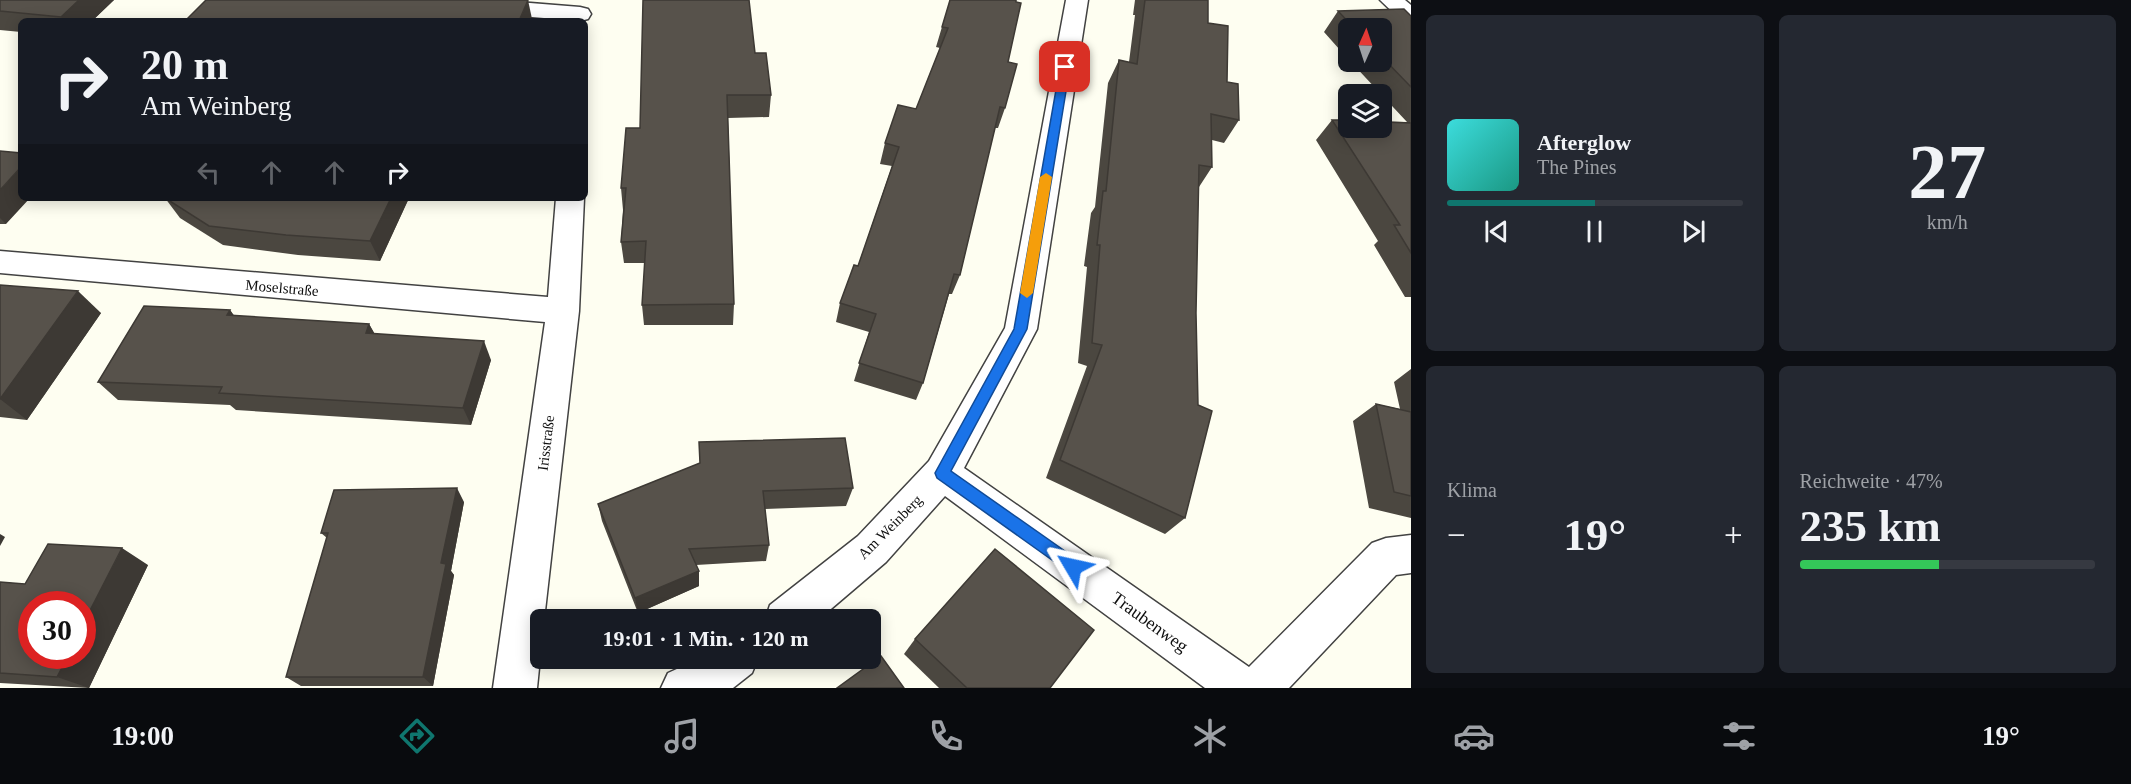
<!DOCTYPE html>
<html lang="de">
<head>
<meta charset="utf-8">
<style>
  :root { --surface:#171b24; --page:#242831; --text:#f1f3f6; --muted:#9ea1a6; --line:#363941; --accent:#0f766e }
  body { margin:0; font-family:Georgia,serif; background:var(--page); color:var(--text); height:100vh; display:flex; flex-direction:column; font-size:22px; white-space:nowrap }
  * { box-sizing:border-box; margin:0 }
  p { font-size:20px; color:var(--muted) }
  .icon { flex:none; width:33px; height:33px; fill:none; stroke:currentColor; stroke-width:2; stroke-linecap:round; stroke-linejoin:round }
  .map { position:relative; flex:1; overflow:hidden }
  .drawer { display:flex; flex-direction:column; gap:15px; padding:15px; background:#0d0f14; width:720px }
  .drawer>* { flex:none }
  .hud { position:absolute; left:18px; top:18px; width:570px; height:183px; border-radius:9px; box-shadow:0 3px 15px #0003; background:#171b24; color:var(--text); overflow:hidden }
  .needle { width:39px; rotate:3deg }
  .buttons { position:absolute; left:1338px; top:18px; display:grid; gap:12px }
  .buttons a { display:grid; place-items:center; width:54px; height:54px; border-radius:9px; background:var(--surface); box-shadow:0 3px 15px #0003; font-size:30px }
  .speed { position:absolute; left:18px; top:591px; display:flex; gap:12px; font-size:30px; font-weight:700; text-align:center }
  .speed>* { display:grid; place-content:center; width:78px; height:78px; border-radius:50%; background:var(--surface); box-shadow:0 3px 15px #0003; line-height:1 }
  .speed .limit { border:9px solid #d22; background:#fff; color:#111 }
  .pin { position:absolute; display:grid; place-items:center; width:51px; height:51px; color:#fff; margin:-26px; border-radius:12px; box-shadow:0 3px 9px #0006 }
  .me { position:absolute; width:66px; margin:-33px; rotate:306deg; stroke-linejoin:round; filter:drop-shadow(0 0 4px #0008) }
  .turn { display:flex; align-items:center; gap:21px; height:126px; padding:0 24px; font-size:27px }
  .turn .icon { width:78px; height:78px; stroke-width:2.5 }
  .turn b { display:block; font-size:42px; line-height:51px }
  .lanes { display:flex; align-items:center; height:57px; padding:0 24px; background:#0003; justify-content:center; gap:30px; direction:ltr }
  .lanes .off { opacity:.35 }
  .big { font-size:45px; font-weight:700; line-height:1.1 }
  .drawer .tile { flex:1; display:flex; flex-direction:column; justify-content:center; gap:9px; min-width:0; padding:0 21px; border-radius:9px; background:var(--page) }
  .drawer .dial { align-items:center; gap:0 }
  .dial b { font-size:78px; line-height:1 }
  .song { display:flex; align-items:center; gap:18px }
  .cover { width:72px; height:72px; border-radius:9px; background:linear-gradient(135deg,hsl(180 70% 55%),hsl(170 70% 35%)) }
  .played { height:6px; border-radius:3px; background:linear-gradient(90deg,var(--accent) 50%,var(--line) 50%) }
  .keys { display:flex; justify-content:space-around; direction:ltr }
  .heat { display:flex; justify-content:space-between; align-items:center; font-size:33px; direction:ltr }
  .charge { height:9px; border-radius:4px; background:linear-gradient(90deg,#34c759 47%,var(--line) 0) }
  .drawer .tiles { flex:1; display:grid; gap:15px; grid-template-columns:repeat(2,1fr) }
  .trip { position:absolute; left:530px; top:609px; width:351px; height:60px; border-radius:9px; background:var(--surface); box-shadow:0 3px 15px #0003; font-weight:700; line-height:60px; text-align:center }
  .tab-bar { display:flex; height:96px; justify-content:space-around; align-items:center; background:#090b0e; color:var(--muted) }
  .tab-bar .icon { width:42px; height:42px }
  .tab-bar .current { color:var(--accent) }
  .tab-bar b { font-size:27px; color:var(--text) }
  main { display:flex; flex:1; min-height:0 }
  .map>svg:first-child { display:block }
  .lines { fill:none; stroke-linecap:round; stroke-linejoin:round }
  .minor-casing { stroke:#424242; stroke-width:3 }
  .minor { fill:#fff; fill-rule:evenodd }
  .wall { fill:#4b4740 }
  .shaded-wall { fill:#3d3934 }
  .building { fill:#57524b; stroke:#3d3934; stroke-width:1.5 }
  .route { fill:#1a73e8; stroke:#114b97; stroke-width:1.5 }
  .slow { fill:#f59e0b }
  .labels { text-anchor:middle; stroke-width:6; stroke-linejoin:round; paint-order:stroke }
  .street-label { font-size:15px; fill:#0f0f0f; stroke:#fff }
  .near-street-label { font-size:18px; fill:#0f0f0f; stroke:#fff }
</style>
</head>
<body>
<main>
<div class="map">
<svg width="1411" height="688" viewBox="0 0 1411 688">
  <rect width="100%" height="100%" fill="#fefef1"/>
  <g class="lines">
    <g class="minor-casing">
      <g id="minor">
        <path d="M 402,0 L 494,0 L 580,7 L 588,9 L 591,14 L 588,19 L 580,21 L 413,7 L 405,5 Z"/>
        <path d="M 1066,0 L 1088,0 L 1037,329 L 964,468 L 1249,667 L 1372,543 L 1386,538 L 1411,535 L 1411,573 L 1396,575 L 1289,688 L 1205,688 L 945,496 L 886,562 L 818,620 L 765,620 L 770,605 L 858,536 L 929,461 L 1005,328 Z"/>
        <path d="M 1380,0 L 1405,0 L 1411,5 L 1411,24 L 1403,22 Z"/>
        <path d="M 556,198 L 584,198 L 579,311 L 544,620 L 540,620 L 540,658 L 537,688 L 493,688 L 545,322 L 0,273 L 0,251 L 548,297 Z"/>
        <path d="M 701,658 L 758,658 L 752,673 L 733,688 L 661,688 L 668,673 Z"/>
      </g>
    </g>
    <use href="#minor" class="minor"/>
  </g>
  <g class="wall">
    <path d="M 0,0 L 114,0 L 92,21 L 21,21 L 21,32 L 0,30 Z"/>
    <path d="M 950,0 L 1008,62 L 1005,108 L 998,128 L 995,128 L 960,275 L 952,294 L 949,294 L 923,383 L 916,400 L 854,381 L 869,332 L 836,322 L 840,303 L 858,266 L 892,166 L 880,164 L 885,143 L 916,109 L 940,48 L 936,47 Z"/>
    <path d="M 1135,0 L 1208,0 L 1208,23 L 1239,120 L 1224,143 L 1212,140 L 1212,167 L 1199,187 L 1185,518 L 1165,534 L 1046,478 L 1087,366 L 1078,363 L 1087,267 L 1084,266 L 1091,213 L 1095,207 L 1108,83 L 1119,60 L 1129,62 L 1135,15 L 1133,15 Z"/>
    <path d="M 1338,11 L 1411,16 L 1411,297 L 1405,297 L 1374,245 L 1378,241 L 1316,140 L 1332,120 L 1407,122 L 1351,62 L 1382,62 L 1382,28 L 1348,28 L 1348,59 L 1324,32 Z"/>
    <path d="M 755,53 L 771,95 L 769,117 L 728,118 L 734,304 L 733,325 L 644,325 L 642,305 L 645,263 L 624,263 L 621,242 L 623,210 L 621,188 L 640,128 Z"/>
    <path d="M 0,151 L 6,224 L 0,224 Z"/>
    <path d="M 165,198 L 409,198 L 380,261 L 298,255 L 223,245 L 180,218 Z"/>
    <path d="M 0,285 L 101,313 L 27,420 L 0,417 Z"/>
    <path d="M 230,310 L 234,316 L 369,324 L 374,333 L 491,360 L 471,425 L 236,410 L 230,405 L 118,400 L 98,382 Z"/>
    <path d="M 1411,369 L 1411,518 L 1369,508 L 1353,421 L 1376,404 L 1400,409 L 1394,382 Z"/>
    <path d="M 699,442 L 853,488 L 846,506 L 765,509 L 769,545 L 766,561 L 696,565 L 699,586 L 638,613 L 602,521 L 598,504 L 700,463 Z"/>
    <path d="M 464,502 L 451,571 L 454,575 L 433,686 L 301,686 L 286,677 L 327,538 L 321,533 Z"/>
    <path d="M 148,565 L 89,688 L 0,683 L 0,582 L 25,584 Z"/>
    <path d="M 915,639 L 1050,688 L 939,688 L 904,654 Z"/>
  </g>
  <g class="shaded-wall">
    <path d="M 79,0 L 114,0 L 92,21 L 64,21 L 61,17 Z"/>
    <path d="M 528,0 L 532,19 L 531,21 L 519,21 Z"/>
    <path d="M 21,167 L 21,198 L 30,198 L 6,224 L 0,218 L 0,190 Z"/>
    <path d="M 391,198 L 409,198 L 380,261 L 370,241 Z"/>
    <path d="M 78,291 L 101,313 L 27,420 L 0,399 Z"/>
    <path d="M 230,310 L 244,329 L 227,315 Z"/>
    <path d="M 369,324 L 380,343 L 366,333 Z"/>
    <path d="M 484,341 L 491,360 L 471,425 L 463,408 Z"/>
    <path d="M 457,488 L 464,502 L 451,571 L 454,575 L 433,686 L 423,677 L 441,563 Z"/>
    <path d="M 0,534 L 5,537 L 0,546 Z"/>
    <path d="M 122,548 L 148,565 L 89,688 L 57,677 L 68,656 L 82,656 L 82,626 Z"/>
    <path d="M 699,571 L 699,586 L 638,613 L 635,598 Z"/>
  </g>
  <g class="building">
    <path d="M 0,0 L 79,0 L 61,17 L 0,11 Z"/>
    <path d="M 206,0 L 528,0 L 519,21 L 185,21 Z"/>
    <path d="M 643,0 L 749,0 L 755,53 L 766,53 L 771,95 L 727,95 L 734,304 L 642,305 L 646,241 L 621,242 L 626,188 L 621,188 L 626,128 L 640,128 Z"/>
    <path d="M 950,0 L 1016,0 L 1016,2 L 1021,3 L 1008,62 L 1017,64 L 1005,108 L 1000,107 L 960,275 L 954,274 L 923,383 L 859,363 L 876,314 L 840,303 L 854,265 L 858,266 L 899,147 L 885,143 L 898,105 L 916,109 L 948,28 L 942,27 Z"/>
    <path d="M 1145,0 L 1208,0 L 1208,23 L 1228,26 L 1227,82 L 1238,84 L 1239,120 L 1211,114 L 1212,167 L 1199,165 L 1196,313 L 1198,405 L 1212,411 L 1185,518 L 1060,460 L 1102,345 L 1092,343 L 1100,245 L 1097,245 L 1103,191 L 1106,191 L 1119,60 L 1137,64 Z"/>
    <path d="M 1404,9 L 1411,16 L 1411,87 L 1382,57 L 1382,28 L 1354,28 L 1338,11 Z"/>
    <path d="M 1332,120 L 1348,120 L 1348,128 L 1382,128 L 1382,122 L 1411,123 L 1411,253 L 1394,225 L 1400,225 Z"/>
    <path d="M 0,151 L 21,153 L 21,167 L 0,190 Z"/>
    <path d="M 165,198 L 391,198 L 370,241 L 286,235 L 209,226 Z"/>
    <path d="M 0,285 L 78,291 L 0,399 Z"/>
    <path d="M 144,306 L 230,310 L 227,315 L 369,324 L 366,333 L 484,341 L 463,408 L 219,393 L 222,387 L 98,382 Z"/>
    <path d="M 1376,404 L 1411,412 L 1411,496 L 1394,492 Z"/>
    <path d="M 845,438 L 853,488 L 763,491 L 769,545 L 689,549 L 699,571 L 635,598 L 598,504 L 700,463 L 699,442 Z"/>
    <path d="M 457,488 L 441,563 L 446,564 L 423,677 L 286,677 L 328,533 L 321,533 L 334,490 Z"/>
    <path d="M 48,544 L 122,548 L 82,626 L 82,604 L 32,604 L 32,656 L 68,656 L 57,677 L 0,673 L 0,582 L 25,584 Z"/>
    <path d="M 995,549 L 1094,630 L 1050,688 L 967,688 L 915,639 Z"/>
    <path d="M 881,656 L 904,688 L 837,688 Z"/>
  </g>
  <path class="route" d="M 1065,64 L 1070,67 L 1027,329 L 951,471 L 1079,561 L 1081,567 L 1079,573 L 1073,575 L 937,478 L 935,473 L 1014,329 L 1060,67 Z"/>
  <path class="slow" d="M 1046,173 L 1052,177 L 1033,293 L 1027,298 L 1020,293 L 1040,177 Z"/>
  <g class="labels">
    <g class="street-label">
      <text transform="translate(282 288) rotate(5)" y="5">Moselstraße</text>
      <text transform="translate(546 443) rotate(-83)" y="5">Irisstraße</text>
      <text transform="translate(890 527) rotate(-45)" y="5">Am Weinberg</text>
    </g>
    <g class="near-street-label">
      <text transform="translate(1150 622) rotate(36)" y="6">Traubenweg</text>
    </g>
  </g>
</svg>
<div class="buttons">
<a><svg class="needle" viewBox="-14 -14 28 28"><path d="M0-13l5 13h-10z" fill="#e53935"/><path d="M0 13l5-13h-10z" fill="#9ea1a6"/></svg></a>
<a><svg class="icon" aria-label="layers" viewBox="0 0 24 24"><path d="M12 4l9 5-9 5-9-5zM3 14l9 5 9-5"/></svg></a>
</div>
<div class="speed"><div class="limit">30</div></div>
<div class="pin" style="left:1065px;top:67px;background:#d93025"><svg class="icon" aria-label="arrive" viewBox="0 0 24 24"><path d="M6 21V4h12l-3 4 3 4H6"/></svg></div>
<svg class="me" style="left:1073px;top:567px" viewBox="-20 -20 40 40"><path d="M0-17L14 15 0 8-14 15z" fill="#1a73e8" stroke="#fff" stroke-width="4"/></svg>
<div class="trip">19:01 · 1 Min. · 120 m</div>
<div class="hud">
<div class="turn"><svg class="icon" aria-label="right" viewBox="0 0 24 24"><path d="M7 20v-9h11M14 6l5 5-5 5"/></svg><div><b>20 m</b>Am Weinberg</div></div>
<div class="lanes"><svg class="icon off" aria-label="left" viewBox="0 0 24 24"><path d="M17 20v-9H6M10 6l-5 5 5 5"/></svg><svg class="icon off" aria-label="ahead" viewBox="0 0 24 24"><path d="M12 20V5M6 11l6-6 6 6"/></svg><svg class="icon off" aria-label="ahead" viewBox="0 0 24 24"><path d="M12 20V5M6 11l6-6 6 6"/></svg><svg class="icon" aria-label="right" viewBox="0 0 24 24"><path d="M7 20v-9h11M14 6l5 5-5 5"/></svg></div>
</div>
</div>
<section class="drawer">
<div class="tiles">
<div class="tile">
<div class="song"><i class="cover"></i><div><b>Afterglow</b><p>The Pines</p></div></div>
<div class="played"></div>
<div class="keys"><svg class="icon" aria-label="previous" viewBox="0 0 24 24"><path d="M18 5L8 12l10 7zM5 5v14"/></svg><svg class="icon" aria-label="pause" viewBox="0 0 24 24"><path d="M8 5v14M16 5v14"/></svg><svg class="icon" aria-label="next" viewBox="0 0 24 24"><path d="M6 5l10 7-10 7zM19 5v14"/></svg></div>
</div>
<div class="tile dial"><b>27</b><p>km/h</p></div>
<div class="tile"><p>Klima</p>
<div class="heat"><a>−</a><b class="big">19°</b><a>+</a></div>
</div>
<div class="tile"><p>Reichweite · 47%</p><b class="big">235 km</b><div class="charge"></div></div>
</div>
</section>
</main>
<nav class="tab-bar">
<b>19:00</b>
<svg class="icon current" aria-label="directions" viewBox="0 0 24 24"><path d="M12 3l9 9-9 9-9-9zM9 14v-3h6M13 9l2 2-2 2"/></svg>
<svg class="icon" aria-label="music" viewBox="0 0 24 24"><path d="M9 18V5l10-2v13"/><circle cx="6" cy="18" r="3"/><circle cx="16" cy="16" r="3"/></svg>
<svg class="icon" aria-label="phone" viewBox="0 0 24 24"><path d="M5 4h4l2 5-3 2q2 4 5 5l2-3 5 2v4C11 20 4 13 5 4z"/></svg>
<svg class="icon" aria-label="climate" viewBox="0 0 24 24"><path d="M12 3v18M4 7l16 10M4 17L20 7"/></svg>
<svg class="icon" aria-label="car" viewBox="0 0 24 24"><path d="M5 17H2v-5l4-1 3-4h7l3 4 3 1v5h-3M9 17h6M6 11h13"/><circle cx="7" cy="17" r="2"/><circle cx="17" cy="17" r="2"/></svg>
<svg class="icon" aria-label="filters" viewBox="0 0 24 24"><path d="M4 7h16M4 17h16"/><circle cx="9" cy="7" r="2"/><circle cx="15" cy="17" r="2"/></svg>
<b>19°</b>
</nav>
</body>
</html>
